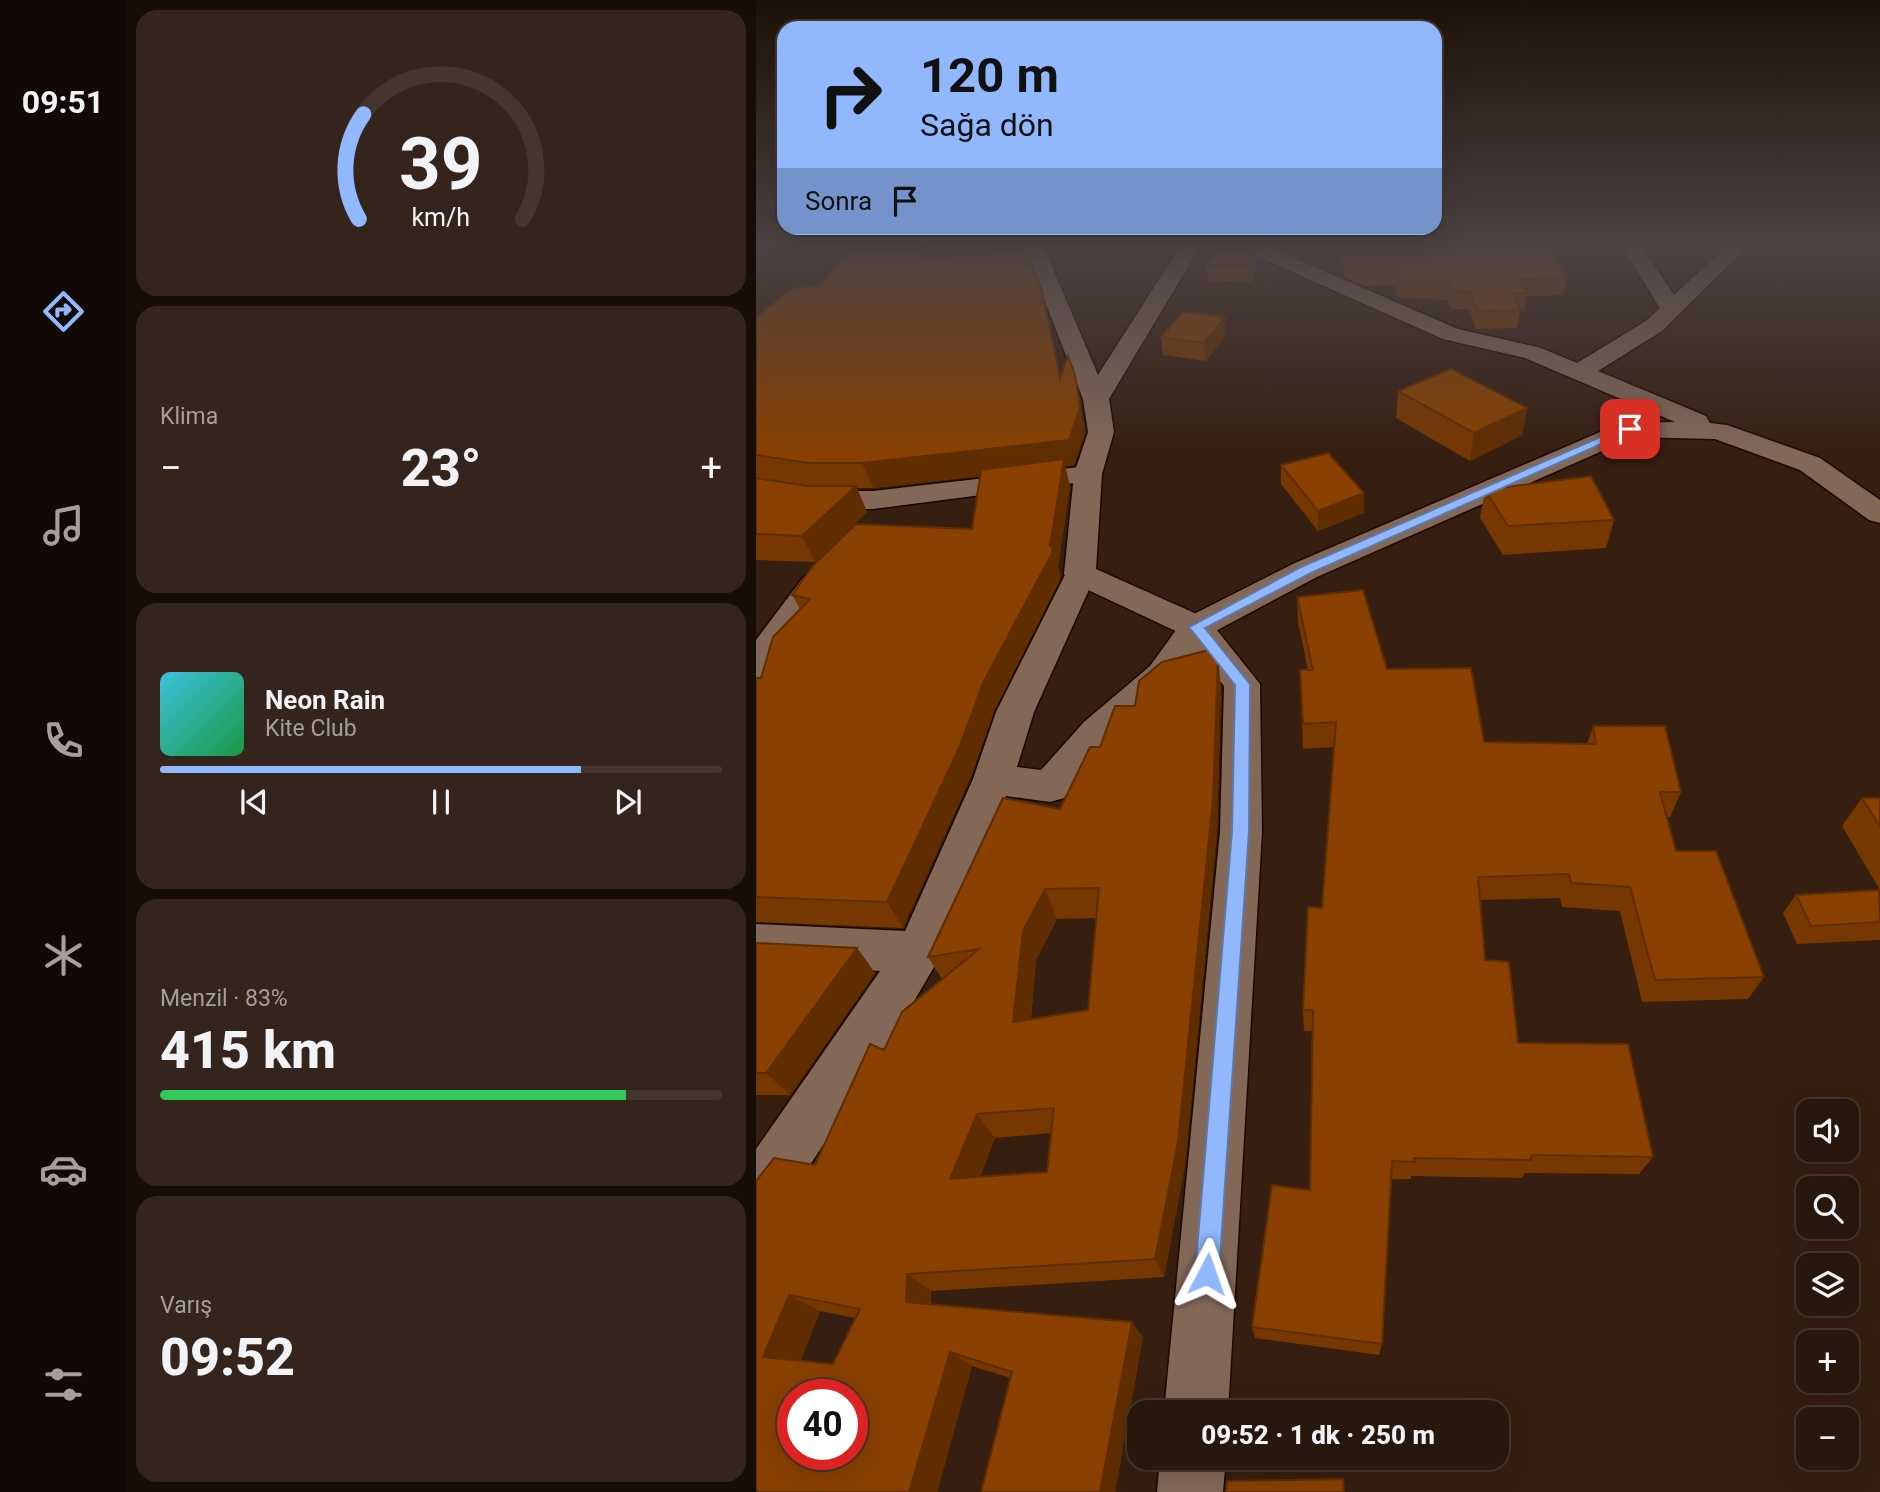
<!DOCTYPE html>
<html lang="tr">
<head>
<meta charset="utf-8">
<style>
  :root { --surface:#28170d; --page:#34241b; --text:#f1f3f6; --muted:#a59f9d; --line:#44362e; --accent:#91b8fd }
  body { margin:0; font-family:Roboto,sans-serif; background:var(--page); color:var(--text); height:100vh; display:flex; flex-direction:column; font-size:26px; white-space:nowrap }
  * { box-sizing:border-box; margin:0 }
  p { font-size:23px; color:var(--muted) }
  .icon { flex:none; width:38px; height:38px; fill:none; stroke:currentColor; stroke-width:2; stroke-linecap:round; stroke-linejoin:round }
  .map { position:relative; flex:1; overflow:hidden }
  .details { display:flex; flex-direction:column; gap:10px; padding:10px; background:#160d07; width:630px }
  .details>* { flex:none }
  .top-card { position:absolute; left:21px; top:21px; width:665px; height:214px; border-radius:21px; box-shadow:0 7px 28px #0002,0 0 0 2px var(--line); background:#91b8fd; color:#111; overflow:hidden }
  .tools { position:absolute; left:1040px; top:1099px; display:grid; gap:14px }
  .tools a { display:grid; place-items:center; width:63px; height:63px; border-radius:14px; background:var(--surface); box-shadow:0 7px 28px #0002,0 0 0 2px var(--line); font-size:35px }
  .speed { position:absolute; left:21px; top:1379px; display:flex; gap:14px; font-size:35px; font-weight:700; text-align:center }
  .speed>* { display:grid; place-content:center; width:91px; height:91px; border-radius:50%; background:var(--surface); box-shadow:0 7px 28px #0002,0 0 0 2px var(--line); line-height:1 }
  .speed .limit { border:10px solid #d22; background:#fff; color:#111 }
  .pin { position:absolute; display:grid; place-items:center; width:60px; height:60px; color:#fff; margin:-30px; border-radius:14px; box-shadow:0 4px 10px #0006 }
  .me { position:absolute; width:77px; margin:-38px; rotate:4deg; stroke-linejoin:round; filter:drop-shadow(0 0 5px #0008) }
  .turn { display:flex; align-items:center; gap:24px; height:147px; padding:0 28px; font-size:32px }
  .turn .icon { width:91px; height:91px; stroke-width:2.5 }
  .turn b { display:block; font-size:49px; line-height:60px }
  .then { display:flex; align-items:center; height:66px; padding:0 28px; background:#0003; gap:14px; font-size:26px }
  .big { font-size:52px; font-weight:800; line-height:1.1 }
  .details .widget { flex:1; display:flex; flex-direction:column; justify-content:center; gap:10px; min-width:0; padding:0 24px; border-radius:21px; background:var(--page) }
  .details .dial { align-items:center; gap:0 }
  .dial svg { height:182px; overflow:visible; fill:none; stroke:var(--line); stroke-width:7; stroke-linecap:round; text-anchor:middle }
  .dial text { fill:var(--text); stroke:none }
  .song { display:flex; align-items:center; gap:21px }
  .cover { width:84px; height:84px; border-radius:10px; background:linear-gradient(135deg,hsl(190 70% 55%),hsl(140 70% 35%)) }
  .played { height:7px; border-radius:4px; background:linear-gradient(90deg,var(--accent) 75%,var(--line) 75%) }
  .keys { display:flex; justify-content:space-around; direction:ltr }
  .heat { display:flex; justify-content:space-between; align-items:center; font-size:38px; direction:ltr }
  .charge { height:10px; border-radius:5px; background:linear-gradient(90deg,#34c759 83%,var(--line) 0) }
  .trip { position:absolute; left:371px; top:1400px; width:382px; height:70px; border-radius:21px; background:var(--surface); box-shadow:0 7px 28px #0002,0 0 0 2px var(--line); font-weight:800; line-height:70px; text-align:center }
  main { display:flex; flex:1; min-height:0 }
  .tabs { display:flex; flex-direction:column; width:126px; justify-content:space-around; align-items:center; background:#100905; color:var(--muted) }
  .tabs .icon { width:49px; height:49px }
  .tabs .current { color:var(--accent) }
  .tabs b { font-size:32px; color:var(--text) }
  .map>svg:first-child { display:block }
  .lines { fill:none; stroke-linecap:round; stroke-linejoin:round }
  .minor-casing { stroke:#1c0800; stroke-width:3 }
  .tertiary-casing { stroke:#1c0800; stroke-width:3 }
  .minor { fill:#836858; fill-rule:evenodd }
  .tertiary { fill:#836858; fill-rule:evenodd }
  .wall { fill:#763700; fill-rule:evenodd }
  .shaded-wall { fill:#602d00 }
  .building { fill:#894000; stroke:#602d00; stroke-width:2; fill-rule:evenodd }
  .route { fill:#91b8fd; stroke:#5e78a4; stroke-width:2 }
</style>
</head>
<body>
<main>
<nav class="tabs">
<b>09:51</b>
<svg class="icon current" aria-label="directions" viewBox="0 0 24 24"><path d="M12 3l9 9-9 9-9-9zM9 14v-3h6M13 9l2 2-2 2"/></svg>
<svg class="icon" aria-label="music" viewBox="0 0 24 24"><path d="M9 18V5l10-2v13"/><circle cx="6" cy="18" r="3"/><circle cx="16" cy="16" r="3"/></svg>
<svg class="icon" aria-label="phone" viewBox="0 0 24 24"><path d="M5 4h4l2 5-3 2q2 4 5 5l2-3 5 2v4C11 20 4 13 5 4z"/></svg>
<svg class="icon" aria-label="climate" viewBox="0 0 24 24"><path d="M12 3v18M4 7l16 10M4 17L20 7"/></svg>
<svg class="icon" aria-label="car" viewBox="0 0 24 24"><path d="M5 17H2v-5l4-1 3-4h7l3 4 3 1v5h-3M9 17h6M6 11h13"/><circle cx="7" cy="17" r="2"/><circle cx="17" cy="17" r="2"/></svg>
<svg class="icon" aria-label="filters" viewBox="0 0 24 24"><path d="M4 7h16M4 17h16"/><circle cx="9" cy="7" r="2"/><circle cx="15" cy="17" r="2"/></svg>
</nav>
<section class="details">
<div class="widget dial"><svg viewBox="0 0 100 80">
<path d="M14 69A42 42 0 1 1 86 69"/>
<path d="M14 69A42 42 0 0 1 16 23" stroke="#91b8fd"/>
<text x="50" y="56" font-size="32" font-weight="700">39</text>
<text x="50" y="72" font-size="11">km/h</text>
</svg></div>
<div class="widget"><p>Klima</p>
<div class="heat"><a>−</a><b class="big">23°</b><a>+</a></div>
</div>
<div class="widget">
<div class="song"><i class="cover"></i><div><b>Neon Rain</b><p>Kite Club</p></div></div>
<div class="played"></div>
<div class="keys"><svg class="icon" aria-label="previous" viewBox="0 0 24 24"><path d="M18 5L8 12l10 7zM5 5v14"/></svg><svg class="icon" aria-label="pause" viewBox="0 0 24 24"><path d="M8 5v14M16 5v14"/></svg><svg class="icon" aria-label="next" viewBox="0 0 24 24"><path d="M6 5l10 7-10 7zM19 5v14"/></svg></div>
</div>
<div class="widget"><p>Menzil · 83%</p><b class="big">415 km</b><div class="charge"></div></div>
<div class="widget"><p>Varış</p><b class="big">09:52</b></div>
</section>
<div class="map">
<svg width="1124" height="1492" viewBox="0 0 1124 1492">
  <rect width="100%" height="100%" fill="#361f11"/>
  <g class="lines">
    <g class="minor-casing">
      <g id="minor">
        <path d="M 482,245 L 508,245 L 702,329 L 785,348 L 821,363 L 890,321 L 904,308 L 865,245 L 885,245 L 918,295 L 972,245 L 993,245 L 906,331 L 842,371 L 950,416 L 954,423 L 971,425 L 1064,458 L 1124,500 L 1124,523 L 1113,520 L 1044,470 L 959,439 L 878,437 L 561,577 L 452,635 L 420,684 L 354,742 L 308,798 L 294,802 L 250,796 L 178,967 L 125,1058 L 20,1216 L 0,1224 L 0,1149 L 124,971 L 0,964 L 0,924 L 149,931 L 217,779 L 240,712 L 313,567 L 324,564 L 335,567 L 340,574 L 278,712 L 261,767 L 285,770 L 328,722 L 394,666 L 428,619 L 539,563 L 865,423 L 919,422 L 769,358 L 687,339 L 485,249 Z"/>
        <path d="M 332,466 L 342,468 L 346,474 L 342,480 L 117,509 L 65,509 L 0,499 L 0,481 L 65,491 L 117,491 Z"/>
        <path d="M 75,558 L 86,561 L 91,568 L 68,593 L 13,675 L 0,678 L 0,640 L 46,579 L 64,561 Z"/>
      </g>
    </g>
    <g class="tertiary-casing">
      <g id="tertiary">
        <path d="M 267,245 L 287,245 L 342,375 L 425,245 L 445,245 L 353,399 L 358,432 L 346,474 L 340,569 L 452,619 L 504,684 L 506,831 L 472,1412 L 408,1412 L 464,831 L 468,686 L 428,635 L 313,581 L 308,574 L 318,474 L 332,432 L 327,399 Z"/>
        <path d="M 404,1458 L 470,1458 L 467,1492 L 401,1492 Z"/>
      </g>
    </g>
    <use href="#minor" class="minor"/>
    <use href="#tertiary" class="tertiary"/>
  </g>
  <g class="wall">
    <path d="M 97,245 L 166,245 L 169,258 L 304,377 L 319,375 L 329,432 L 318,465 L 309,466 L 314,486 L 302,567 L 304,574 L 303,581 L 238,711 L 215,776 L 147,928 L 0,922 L 0,678 L 5,678 L 44,609 L 36,595 L 216,529 L 224,476 L 117,488 L 101,488 L 111,512 L 59,562 L 0,560 L 0,317 L 65,286 Z"/>
    <path d="M 514,245 L 548,245 L 548,255 L 540,256 Z"/>
    <path d="M 583,245 L 791,245 L 811,278 L 807,295 L 770,296 L 768,311 L 764,311 L 761,328 L 720,329 L 712,309 L 695,309 L 692,300 L 642,298 L 638,285 L 609,286 L 589,277 Z"/>
    <path d="M 502,260 L 496,282 L 452,281 L 450,265 Z"/>
    <path d="M 469,317 L 470,335 L 450,361 L 407,355 L 405,337 Z"/>
    <path d="M 642,391 L 771,408 L 766,435 L 714,461 L 640,418 Z"/>
    <path d="M 525,465 L 608,493 L 608,513 L 562,531 L 525,484 Z"/>
    <path d="M 729,490 L 858,520 L 850,548 L 747,555 L 724,518 Z"/>
    <path d="M 541,597 L 631,669 L 728,742 L 831,744 L 837,726 L 925,792 L 914,817 L 911,817 L 920,851 L 1008,977 L 992,999 L 886,1002 L 864,911 L 806,907 L 804,898 L 724,900 L 729,960 L 762,1043 L 897,1157 L 883,1174 L 769,1173 L 766,1178 L 655,1176 L 655,1179 L 636,1179 L 626,1344 L 623,1355 L 499,1338 L 496,1327 L 554,1190 L 556,1031 L 548,1031 L 547,1010 L 566,908 L 578,747 L 547,749 L 544,670 L 552,670 L 542,622 Z"/>
    <path d="M 465,688 L 461,831 L 429,1165 L 408,1277 L 175,1291 L 175,1305 L 387,1337 L 359,1492 L 225,1492 L 255,1378 L 216,1366 L 181,1492 L 0,1492 L 0,1181 L 59,1165 L 128,1050 L 186,979 L 172,957 L 304,809 L 344,747 L 379,706 ZM 340,918 L 332,1010 L 275,1019 L 280,960 L 301,919 ZM 295,1133 L 291,1172 L 224,1177 L 239,1138 ZM 64,1311 L 99,1318 L 77,1364 L 44,1361 Z"/>
    <path d="M 1106,798 L 1124,798 L 1124,890 L 1086,826 Z"/>
    <path d="M 1124,892 L 1124,940 L 1041,944 L 1027,913 L 1040,895 Z"/>
    <path d="M 0,943 L 101,948 L 119,973 L 34,1095 L 0,1095 Z"/>
  </g>
  <g class="shaded-wall">
    <path d="M 164,245 L 166,245 L 173,280 L 167,258 Z"/>
    <path d="M 502,245 L 502,260 L 496,282 L 496,265 Z"/>
    <path d="M 469,317 L 470,335 L 450,361 L 448,343 Z"/>
    <path d="M 319,375 L 329,432 L 318,465 L 309,466 L 314,486 L 302,567 L 304,574 L 303,581 L 238,711 L 215,776 L 147,928 L 131,902 L 227,683 L 294,546 L 307,466 L 117,488 L 106,463 Z"/>
    <path d="M 771,408 L 766,435 L 714,461 L 718,433 Z"/>
    <path d="M 100,486 L 111,512 L 59,562 L 46,536 Z"/>
    <path d="M 608,493 L 608,513 L 562,531 L 562,511 Z"/>
    <path d="M 462,656 L 465,688 L 461,831 L 429,1165 L 408,1277 L 399,1259 Z"/>
    <path d="M 289,889 L 301,919 L 280,960 L 272,1049 L 257,1022 L 267,931 Z"/>
    <path d="M 101,948 L 119,973 L 34,1095 L 10,1073 Z"/>
    <path d="M 221,1114 L 239,1138 L 215,1201 L 194,1179 Z"/>
    <path d="M 151,1274 L 175,1291 L 174,1318 L 150,1302 Z"/>
    <path d="M 33,1295 L 64,1311 L 41,1370 L 7,1357 Z"/>
    <path d="M 376,1322 L 387,1337 L 359,1492 L 344,1492 Z"/>
    <path d="M 194,1352 L 216,1366 L 181,1492 L 153,1492 Z"/>
  </g>
  <g class="building">
    <path d="M 97,245 L 164,245 L 167,258 L 271,252 L 285,287 L 304,378 L 312,356 L 319,375 L 324,407 L 313,440 L 106,463 L 53,463 L 0,455 L 0,317 L 37,288 L 65,286 Z"/>
    <path d="M 469,245 L 501,245 L 496,265 L 450,265 Z"/>
    <path d="M 586,245 L 791,245 L 811,278 L 764,279 L 771,293 L 757,294 L 764,310 L 722,311 L 714,291 L 697,291 L 694,282 L 643,281 L 639,268 L 609,268 L 590,260 Z"/>
    <path d="M 427,312 L 469,317 L 448,343 L 405,337 Z"/>
    <path d="M 695,369 L 771,408 L 718,433 L 642,391 Z"/>
    <path d="M 572,453 L 608,493 L 562,511 L 525,465 Z"/>
    <path d="M 308,459 L 294,546 L 297,546 L 296,553 L 227,683 L 203,748 L 131,902 L 0,897 L 0,678 L 5,678 L 17,637 L 54,599 L 36,595 L 56,567 L 100,524 L 216,529 L 225,470 Z"/>
    <path d="M 835,476 L 858,520 L 752,526 L 729,490 Z"/>
    <path d="M 0,478 L 52,486 L 100,486 L 46,536 L 0,534 Z"/>
    <path d="M 607,590 L 631,669 L 715,668 L 728,742 L 840,744 L 837,726 L 909,726 L 925,792 L 904,792 L 920,851 L 960,851 L 1008,977 L 899,980 L 874,887 L 815,883 L 813,874 L 722,877 L 729,960 L 753,962 L 762,1043 L 872,1044 L 897,1157 L 775,1155 L 775,1160 L 658,1158 L 659,1162 L 636,1161 L 626,1344 L 496,1327 L 516,1185 L 554,1190 L 557,1010 L 547,1010 L 552,907 L 566,908 L 580,722 L 547,724 L 544,670 L 557,670 L 541,597 Z"/>
    <path d="M 457,649 L 462,656 L 457,799 L 422,1142 L 399,1259 L 151,1274 L 150,1302 L 376,1322 L 344,1492 L 225,1492 L 256,1372 L 194,1352 L 153,1492 L 0,1492 L 0,1181 L 18,1158 L 59,1165 L 114,1044 L 128,1050 L 146,1012 L 223,949 L 172,957 L 247,798 L 304,809 L 334,747 L 344,747 L 359,706 L 379,706 L 383,681 L 406,662 ZM 343,888 L 332,1010 L 257,1022 L 267,931 L 289,889 ZM 298,1108 L 291,1172 L 194,1179 L 221,1114 ZM 33,1295 L 104,1309 L 77,1364 L 7,1357 ZM 37,1395 L 96,1395 L 96,1454 L 37,1454 Z"/>
    <path d="M 1106,798 L 1124,798 L 1124,826 Z"/>
    <path d="M 1123,890 L 1124,922 L 1055,926 L 1040,895 Z"/>
    <path d="M 0,943 L 101,948 L 10,1073 L 0,1073 Z"/>
    <path d="M 587,1479 L 588,1492 L 470,1492 L 471,1481 Z"/>
  </g>
  <linearGradient id="sky" x2="0" y2="1"><stop stop-color="#1e1109"/><stop offset="0.54" stop-color="#4c4243"/><stop offset="1" stop-color="#4c4243" stop-opacity="0"/></linearGradient>
  <rect width="1124" height="454" fill="url(#sky)"/>
  <path class="route" d="M 870,426 L 879,429 L 555,573 L 449,628 L 494,684 L 493,831 L 463,1274 L 460,1282 L 451,1286 L 442,1282 L 439,1274 L 476,831 L 479,685 L 433,627 L 545,567 Z"/>
</svg>
<div class="tools">
<a><svg class="icon" aria-label="sound" viewBox="0 0 24 24"><path d="M4 9h4l5-4v14l-5-4H4zM17 9q2 3 0 6"/></svg></a>
<a><svg class="icon" aria-label="search" viewBox="0 0 24 24"><circle cx="10" cy="10" r="6"/><path d="M15 15l6 6"/></svg></a>
<a><svg class="icon" aria-label="layers" viewBox="0 0 24 24"><path d="M12 4l9 5-9 5-9-5zM3 14l9 5 9-5"/></svg></a>
<a>+</a>
<a>−</a>
</div>
<div class="speed"><div class="limit">40</div></div>
<div class="pin" style="left:874px;top:429px;background:#d93025"><svg class="icon" aria-label="arrive" viewBox="0 0 24 24"><path d="M6 21V4h12l-3 4 3 4H6"/></svg></div>
<svg class="me" style="left:451px;top:1274px" viewBox="-20 -20 40 40"><path d="M0-17L14 15 0 8-14 15z" fill="#91b8fd" stroke="#fff" stroke-width="4"/></svg>
<div class="trip">09:52 · 1 dk · 250 m</div>
<div class="top-card">
<div class="turn"><svg class="icon" aria-label="right" viewBox="0 0 24 24"><path d="M7 20v-9h11M14 6l5 5-5 5"/></svg><div><b>120 m</b>Sağa dön</div></div>
<div class="then">Sonra<svg class="icon" aria-label="arrive" viewBox="0 0 24 24"><path d="M6 21V4h12l-3 4 3 4H6"/></svg></div>
</div>
</div>
</main>
</body>
</html>
